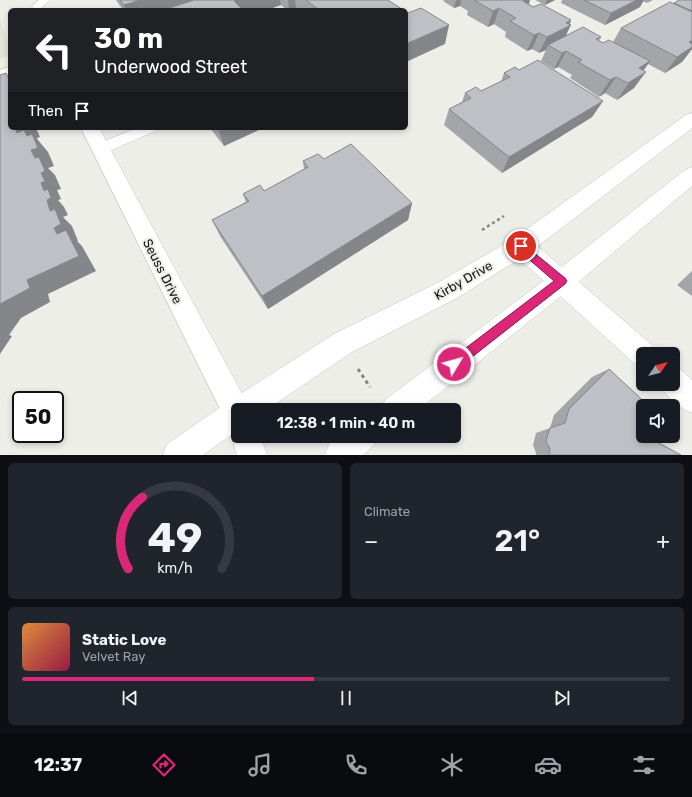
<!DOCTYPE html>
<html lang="en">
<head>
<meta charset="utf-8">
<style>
  :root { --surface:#171b24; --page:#20242c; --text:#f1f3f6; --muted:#9ea1a6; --line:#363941; --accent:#db2777 }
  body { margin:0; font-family:Rubik,sans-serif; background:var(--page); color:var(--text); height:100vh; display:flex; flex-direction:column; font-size:15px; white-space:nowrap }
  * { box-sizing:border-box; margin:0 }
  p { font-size:13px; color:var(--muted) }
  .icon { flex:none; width:22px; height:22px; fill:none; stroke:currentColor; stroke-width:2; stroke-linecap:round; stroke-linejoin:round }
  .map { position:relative; height:455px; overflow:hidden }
  .drawer { display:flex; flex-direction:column; gap:8px; padding:8px; background:#0d0f14; flex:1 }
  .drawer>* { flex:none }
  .top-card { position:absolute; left:8px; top:8px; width:400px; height:122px; border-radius:6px; box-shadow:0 2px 6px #0003; background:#202124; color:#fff; overflow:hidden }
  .needle { width:26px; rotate:55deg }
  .controls { position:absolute; left:636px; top:347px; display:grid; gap:8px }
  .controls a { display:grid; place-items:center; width:44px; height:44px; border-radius:6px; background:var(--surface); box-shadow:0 2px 6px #0003; font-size:20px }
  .speed { position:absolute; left:12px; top:391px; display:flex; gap:8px; font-size:20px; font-weight:700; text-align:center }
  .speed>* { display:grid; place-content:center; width:52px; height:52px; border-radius:50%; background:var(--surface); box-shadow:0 2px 6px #0003; line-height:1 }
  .speed .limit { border:2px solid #111; border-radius:6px; background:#fff; color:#111 }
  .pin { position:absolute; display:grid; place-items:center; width:34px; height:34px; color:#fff; margin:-17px; border:2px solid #fff; border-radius:50%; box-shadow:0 1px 4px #0007 }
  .me { position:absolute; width:44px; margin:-22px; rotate:53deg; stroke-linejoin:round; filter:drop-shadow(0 0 3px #0008) }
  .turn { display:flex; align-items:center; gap:14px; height:84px; padding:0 20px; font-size:18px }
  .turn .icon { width:52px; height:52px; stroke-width:2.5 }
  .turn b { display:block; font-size:28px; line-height:34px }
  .then { display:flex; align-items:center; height:38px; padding:0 20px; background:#0003; gap:8px; font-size:15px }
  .big { font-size:30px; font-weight:600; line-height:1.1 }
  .drawer .widget { flex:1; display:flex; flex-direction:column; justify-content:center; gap:6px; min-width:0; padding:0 14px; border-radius:6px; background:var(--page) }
  .drawer .dial { align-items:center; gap:0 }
  .dial svg { height:104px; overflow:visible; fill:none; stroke:var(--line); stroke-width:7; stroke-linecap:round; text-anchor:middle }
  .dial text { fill:var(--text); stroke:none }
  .song { display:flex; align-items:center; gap:12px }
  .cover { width:48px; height:48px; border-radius:6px; background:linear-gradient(135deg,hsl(30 70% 55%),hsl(340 70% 35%)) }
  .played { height:4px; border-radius:2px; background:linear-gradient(90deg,var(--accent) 45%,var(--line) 45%) }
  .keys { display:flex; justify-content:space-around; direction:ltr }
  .heat { display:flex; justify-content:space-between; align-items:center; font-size:22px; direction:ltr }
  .drawer .tiles { flex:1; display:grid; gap:8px; grid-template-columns:1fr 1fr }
  .widget:last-child { grid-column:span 2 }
  .trip { position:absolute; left:231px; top:403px; width:230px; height:40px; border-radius:6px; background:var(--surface); box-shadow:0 2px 6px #0003; font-weight:600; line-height:40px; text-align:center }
  .dock { display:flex; height:64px; justify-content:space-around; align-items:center; background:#090b0e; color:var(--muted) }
  .dock .icon { width:28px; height:28px }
  .dock .selected { color:var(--accent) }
  .dock b { font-size:18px; color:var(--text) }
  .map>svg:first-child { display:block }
  .built { fill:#e3e5d7 }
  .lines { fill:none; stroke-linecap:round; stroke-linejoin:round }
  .service-casing { stroke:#c5c6c0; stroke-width:1 }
  .minor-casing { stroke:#c5c6c0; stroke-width:1 }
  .secondary-casing { stroke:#c5c6c0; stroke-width:1 }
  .path-far1 { stroke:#868783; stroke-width:2.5; stroke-dasharray:3 3; stroke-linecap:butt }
  .path { stroke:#868783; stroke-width:3; stroke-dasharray:3.5 3.5; stroke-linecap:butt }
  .service { fill:#fff; fill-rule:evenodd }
  .minor { fill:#fff; fill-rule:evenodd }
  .secondary { fill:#fff; fill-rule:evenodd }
  .wall { fill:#a3a5a9 }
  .shaded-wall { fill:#85868a }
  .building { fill:#bec0c5; stroke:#85868a }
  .route { fill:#db2777; stroke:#8e194d }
  .labels { text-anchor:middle; stroke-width:4; stroke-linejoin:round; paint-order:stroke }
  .street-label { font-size:13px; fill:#131311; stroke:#edeee8 }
</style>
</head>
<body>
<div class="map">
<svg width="692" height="455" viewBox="0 0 692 455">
  <rect width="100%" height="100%" fill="#edeee8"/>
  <path class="built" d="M 0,20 L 10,45 L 10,56 L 0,60 Z"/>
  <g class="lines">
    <g class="service-casing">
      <g id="service">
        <path d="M 39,0 L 50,0 L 41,8 L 33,8 L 32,6 Z"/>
        <path d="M 137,128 L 157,128 L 155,131 L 105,153 L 100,154 L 95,153 L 93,149 L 95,145 Z"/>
      </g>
    </g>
    <g class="minor-casing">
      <g id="minor">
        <path d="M 10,67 L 10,77 L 0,80 L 0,70 Z"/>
        <path d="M 81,128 L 99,128 L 247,403 L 250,410 L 238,410 L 238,427 L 227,423 Z"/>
        <path d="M 521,236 L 529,239 L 652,345 L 656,354 L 643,354 L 643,367 L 634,363 L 513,253 L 510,246 L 513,239 Z"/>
        <path d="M 673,367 L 683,371 L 692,380 L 692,413 C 679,408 666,397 660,384 L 673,384 Z"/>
      </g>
    </g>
    <g class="secondary-casing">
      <g id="secondary">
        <path d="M 692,113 L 692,128 L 529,253 L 457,298 L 352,352 L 266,410 L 238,410 L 238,436 L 260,436 L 267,455 L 237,455 L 231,435 L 203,455 L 163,455 L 167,444 L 228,402 L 334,334 L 439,282 L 513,239 L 686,115 Z"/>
        <path d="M 692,167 L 692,186 L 570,289 L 418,410 L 381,410 L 385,400 L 554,273 L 685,170 Z"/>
        <path d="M 339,436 L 378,436 L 373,446 L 363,455 L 325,455 L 329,444 Z"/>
      </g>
    </g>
    <path class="path-far1" d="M 482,230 L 504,216"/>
    <path class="path" d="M 358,369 L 370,387"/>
    <use href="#service" class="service"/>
    <use href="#minor" class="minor"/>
    <use href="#secondary" class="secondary"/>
  </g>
  <g class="wall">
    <path d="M 116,0 L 388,0 L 403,10 L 297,10 L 296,9 L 293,10 L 287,10 L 281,5 L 267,10 L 123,10 Z"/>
    <path d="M 444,0 L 530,0 L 529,4 L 533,7 L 571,20 L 566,36 L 601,37 L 599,41 L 603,43 L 613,42 L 621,28 L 674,4 L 674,3 L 692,0 L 692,49 L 682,62 L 665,73 L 648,64 L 643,70 L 634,88 L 617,100 L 605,93 L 599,97 L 570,78 L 572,75 L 558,67 L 554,69 L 541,61 L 546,50 L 539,53 L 532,49 L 527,51 L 505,37 L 506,32 L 494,24 L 488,27 L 467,15 L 468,11 L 460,6 L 454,8 L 443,1 Z"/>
    <path d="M 535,0 L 555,0 L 545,5 Z"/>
    <path d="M 562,0 L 653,0 L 647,3 L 643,1 L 640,7 L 605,25 L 561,3 Z"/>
    <path d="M 519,70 L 603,101 L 592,117 L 502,173 L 444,125 L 449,109 L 462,102 L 465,93 L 481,91 L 501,82 L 504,73 Z"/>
    <path d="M 210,128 L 263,128 L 224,146 Z"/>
    <path d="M 324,159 L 412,203 L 408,220 L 268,309 L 220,236 L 212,220 L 246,202 L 243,194 L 264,191 L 304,170 L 303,161 Z"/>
    <path d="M 692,271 L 692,296 L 677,285 Z"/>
    <path d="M 609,369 L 657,442 L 681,455 L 536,455 L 536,453 L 533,445 L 536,433 L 550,428 L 554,415 L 592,377 Z"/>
  </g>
  <g class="shaded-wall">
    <path d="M 140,0 L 198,0 L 166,10 L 126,10 L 124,5 Z"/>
    <path d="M 238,0 L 280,0 L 281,5 L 267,10 L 236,10 L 234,1 Z"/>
    <path d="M 288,0 L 295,0 L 296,9 L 293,10 L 289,10 Z"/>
    <path d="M 456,0 L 461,0 L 460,6 L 454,8 Z"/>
    <path d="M 526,0 L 530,0 L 525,14 L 523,1 Z"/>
    <path d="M 547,0 L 555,0 L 545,5 Z"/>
    <path d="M 637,0 L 644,0 L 640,7 L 605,25 L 611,13 Z"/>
    <path d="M 499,8 L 494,24 L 488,27 L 493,11 Z"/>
    <path d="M 571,20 L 569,26 L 571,25 L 563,41 L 548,45 L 546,50 L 539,53 L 547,37 L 566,23 Z"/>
    <path d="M 449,25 L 445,44 L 406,62 L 406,44 Z"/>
    <path d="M 539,33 L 532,49 L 527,51 L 534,35 Z"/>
    <path d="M 692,40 L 692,49 L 682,62 L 665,73 L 689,42 Z"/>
    <path d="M 566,51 L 558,67 L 554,69 L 562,53 Z"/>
    <path d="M 650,61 L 640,76 L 646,72 L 634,88 L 617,100 L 639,68 Z"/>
    <path d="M 616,77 L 605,93 L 599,97 L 610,80 Z"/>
    <path d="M 603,101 L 592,117 L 502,173 L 509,157 Z"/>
    <path d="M 23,128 L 36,128 L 40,137 L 37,138 L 38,140 L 48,152 L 54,166 L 48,168 L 55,175 L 61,189 L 57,190 L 61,199 L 58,200 L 64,207 L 68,215 L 63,217 L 72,226 L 78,241 L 77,241 L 82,246 L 96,271 L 48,294 L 50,302 L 21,318 L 9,335 L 12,336 L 0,354 L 0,304 L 27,280 L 57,234 L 54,228 L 50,211 L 47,200 L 44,191 L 41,183 L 35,158 L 17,133 L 16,131 Z"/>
    <path d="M 218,128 L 263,128 L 224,146 Z"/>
    <path d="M 412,203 L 408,220 L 268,309 L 262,296 Z"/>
  </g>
  <g class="building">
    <path d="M 120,0 L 140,0 L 124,5 Z"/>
    <path d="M 194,0 L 238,0 L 234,1 L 241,8 L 236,10 L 163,10 Z"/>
    <path d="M 306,0 L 388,0 L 403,10 L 319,10 Z"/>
    <path d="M 474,0 L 526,0 L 523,1 L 533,7 L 541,4 L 571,20 L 566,23 L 571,25 L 547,37 L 539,33 L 534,35 L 510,21 L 516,18 L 499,8 L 493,11 Z"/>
    <path d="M 584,0 L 637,0 L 611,13 Z"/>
    <path d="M 679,0 L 692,0 L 692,11 L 674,3 Z"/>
    <path d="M 670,2 L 692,12 L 692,40 L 689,42 L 692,44 L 692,47 L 677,57 L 621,28 Z"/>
    <path d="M 421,8 L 449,25 L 406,44 L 406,12 L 408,13 Z"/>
    <path d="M 583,27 L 601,37 L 596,39 L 603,43 L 609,40 L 650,61 L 639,68 L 646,72 L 628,83 L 616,77 L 610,80 L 578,62 L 582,60 L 566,51 L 562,53 L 548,45 Z"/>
    <path d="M 538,60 L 603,101 L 509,157 L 449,109 L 471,98 L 465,93 L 476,87 L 481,91 L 510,77 L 504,73 L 515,67 L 519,70 Z"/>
    <path d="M 6,73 L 10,81 L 10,128 L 23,128 L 16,131 L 17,133 L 24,130 L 27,136 L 32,134 L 38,148 L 31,150 L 35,158 L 39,157 L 45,171 L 41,173 L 45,181 L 41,183 L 44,191 L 48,189 L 51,198 L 47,200 L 50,211 L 55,209 L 61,224 L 54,228 L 57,234 L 66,230 L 79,256 L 27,280 L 30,288 L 0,304 L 0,75 Z"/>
    <path d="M 351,144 L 412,203 L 262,296 L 212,220 L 249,201 L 243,194 L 260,185 L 264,191 L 308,167 L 303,161 L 318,154 L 324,159 Z"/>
    <path d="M 609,369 L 649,406 L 643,406 L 643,436 L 658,436 L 657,442 L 681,455 L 549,455 L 550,449 L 546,441 L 550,428 L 565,423 L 569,409 Z"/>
  </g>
  <path class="route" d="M 521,242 L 565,278 L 567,281 L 565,284 L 458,368 L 454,369 L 450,368 L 448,364 L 450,360 L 554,281 L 517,249 L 517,243 Z"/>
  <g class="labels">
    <g class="street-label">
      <text transform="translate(163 271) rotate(63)" y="5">Seuss Drive</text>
      <text transform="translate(463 280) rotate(-30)" y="5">Kirby Drive</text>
    </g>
  </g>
</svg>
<div class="controls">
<a><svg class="needle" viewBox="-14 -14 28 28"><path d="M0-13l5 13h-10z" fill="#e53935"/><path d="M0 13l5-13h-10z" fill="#9ea1a6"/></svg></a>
<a><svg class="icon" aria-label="sound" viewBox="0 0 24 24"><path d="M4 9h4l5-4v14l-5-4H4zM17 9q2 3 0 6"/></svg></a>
</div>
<div class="speed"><div class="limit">50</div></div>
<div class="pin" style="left:521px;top:246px;background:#d93025"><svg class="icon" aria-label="arrive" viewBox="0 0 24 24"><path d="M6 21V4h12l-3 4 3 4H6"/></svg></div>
<svg class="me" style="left:454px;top:364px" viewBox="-20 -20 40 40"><circle r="17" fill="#db2777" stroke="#fff" stroke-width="3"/><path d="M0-11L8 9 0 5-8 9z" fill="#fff"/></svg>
<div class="trip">12:38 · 1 min · 40 m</div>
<div class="top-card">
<div class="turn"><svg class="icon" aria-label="left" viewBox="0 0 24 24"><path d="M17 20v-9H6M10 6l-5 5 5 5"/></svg><div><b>30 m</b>Underwood Street</div></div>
<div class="then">Then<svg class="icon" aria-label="arrive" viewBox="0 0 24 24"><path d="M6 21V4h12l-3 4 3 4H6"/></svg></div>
</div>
</div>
<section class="drawer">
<div class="tiles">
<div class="widget dial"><svg viewBox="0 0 100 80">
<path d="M14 69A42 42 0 1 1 86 69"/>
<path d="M14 69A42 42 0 0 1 25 14" stroke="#db2777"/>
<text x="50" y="56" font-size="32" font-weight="700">49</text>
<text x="50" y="72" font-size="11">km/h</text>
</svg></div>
<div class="widget"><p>Climate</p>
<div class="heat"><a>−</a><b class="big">21°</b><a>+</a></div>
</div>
<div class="widget">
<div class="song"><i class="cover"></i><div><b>Static Love</b><p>Velvet Ray</p></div></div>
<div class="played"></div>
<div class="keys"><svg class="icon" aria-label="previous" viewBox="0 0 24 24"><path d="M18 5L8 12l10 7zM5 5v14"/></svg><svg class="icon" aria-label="pause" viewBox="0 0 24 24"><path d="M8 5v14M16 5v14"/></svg><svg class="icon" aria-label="next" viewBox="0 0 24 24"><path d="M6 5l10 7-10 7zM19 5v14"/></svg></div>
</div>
</div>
</section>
<nav class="dock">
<b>12:37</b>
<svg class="icon selected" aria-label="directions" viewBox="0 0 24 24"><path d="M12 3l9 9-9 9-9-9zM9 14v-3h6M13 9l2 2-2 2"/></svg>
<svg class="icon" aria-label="music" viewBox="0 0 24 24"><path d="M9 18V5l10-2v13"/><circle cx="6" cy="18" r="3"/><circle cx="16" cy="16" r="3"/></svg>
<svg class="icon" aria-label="phone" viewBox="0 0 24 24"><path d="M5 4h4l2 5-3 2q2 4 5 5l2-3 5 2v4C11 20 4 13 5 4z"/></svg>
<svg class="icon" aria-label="climate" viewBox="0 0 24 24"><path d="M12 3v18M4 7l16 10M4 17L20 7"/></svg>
<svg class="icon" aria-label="car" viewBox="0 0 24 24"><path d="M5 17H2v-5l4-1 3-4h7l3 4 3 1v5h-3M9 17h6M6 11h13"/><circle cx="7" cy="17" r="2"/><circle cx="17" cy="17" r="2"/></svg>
<svg class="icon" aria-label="filters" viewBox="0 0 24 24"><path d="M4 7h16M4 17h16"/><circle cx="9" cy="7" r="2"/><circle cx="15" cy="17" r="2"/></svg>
</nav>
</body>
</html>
